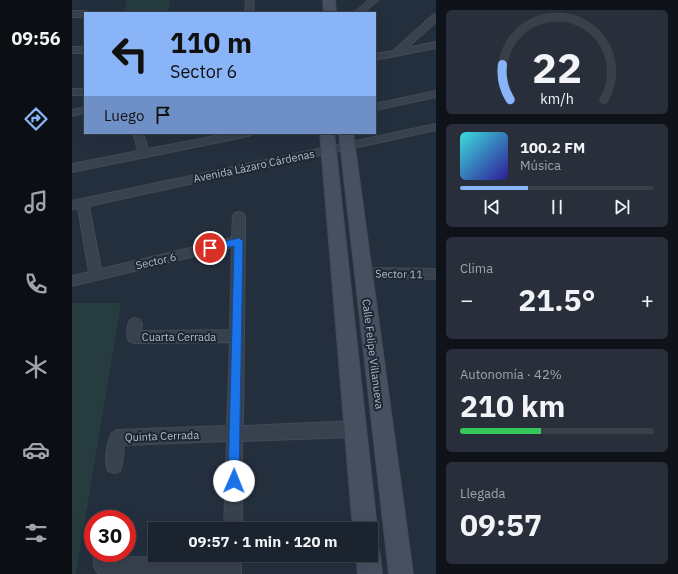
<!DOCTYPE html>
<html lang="es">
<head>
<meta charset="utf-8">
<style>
  :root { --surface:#1b232e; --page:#282f3a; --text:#f1f3f6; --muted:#a0a4aa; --line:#39404a; --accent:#8ab4f8 }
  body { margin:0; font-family:"IBM Plex Sans",sans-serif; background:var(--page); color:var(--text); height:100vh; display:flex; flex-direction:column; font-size:15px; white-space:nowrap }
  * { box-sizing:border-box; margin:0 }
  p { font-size:13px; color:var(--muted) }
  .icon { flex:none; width:22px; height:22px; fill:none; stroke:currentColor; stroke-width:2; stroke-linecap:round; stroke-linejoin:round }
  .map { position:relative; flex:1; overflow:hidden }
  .details { display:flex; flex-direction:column; gap:10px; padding:10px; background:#0f1319; width:242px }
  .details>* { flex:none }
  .top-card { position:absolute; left:12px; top:12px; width:292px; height:122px; border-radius:0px; box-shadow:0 4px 16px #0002,0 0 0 1px var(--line); background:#8ab4f8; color:#111; overflow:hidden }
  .speed { position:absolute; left:12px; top:510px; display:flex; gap:8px; font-size:20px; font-weight:700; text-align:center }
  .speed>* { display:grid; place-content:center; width:52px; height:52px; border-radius:50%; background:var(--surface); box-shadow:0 4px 16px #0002,0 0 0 1px var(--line); line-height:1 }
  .speed .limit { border:6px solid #d22; background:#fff; color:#111 }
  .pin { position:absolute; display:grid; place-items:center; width:34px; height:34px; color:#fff; margin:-17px; border:2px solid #fff; border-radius:50%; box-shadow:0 1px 4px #0007 }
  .me { position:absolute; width:44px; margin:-22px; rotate:1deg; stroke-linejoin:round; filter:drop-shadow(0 0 3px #0008) }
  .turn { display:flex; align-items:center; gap:14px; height:84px; padding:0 20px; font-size:18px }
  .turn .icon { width:52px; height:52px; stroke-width:2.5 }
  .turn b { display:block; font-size:28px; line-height:34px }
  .then { display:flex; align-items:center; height:38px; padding:0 20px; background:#0003; gap:8px; font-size:15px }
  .big { font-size:30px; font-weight:800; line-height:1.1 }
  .details .card { flex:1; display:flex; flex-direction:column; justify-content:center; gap:6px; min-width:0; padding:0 14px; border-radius:6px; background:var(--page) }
  .details .dial { align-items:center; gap:0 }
  .dial svg { height:104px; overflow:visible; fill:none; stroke:var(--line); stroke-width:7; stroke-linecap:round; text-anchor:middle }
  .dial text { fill:var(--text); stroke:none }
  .song { display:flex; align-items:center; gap:12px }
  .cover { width:48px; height:48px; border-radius:6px; background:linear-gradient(135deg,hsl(180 70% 55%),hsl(250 70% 35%)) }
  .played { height:4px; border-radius:2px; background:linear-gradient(90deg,var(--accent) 35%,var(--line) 35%) }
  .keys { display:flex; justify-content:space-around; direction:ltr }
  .heat { display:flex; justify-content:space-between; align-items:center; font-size:22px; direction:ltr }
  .charge { height:6px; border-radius:3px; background:linear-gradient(90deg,#34c759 42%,var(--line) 0) }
  .trip { position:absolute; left:76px; top:522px; width:230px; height:40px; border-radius:0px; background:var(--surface); box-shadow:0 4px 16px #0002,0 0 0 1px var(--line); font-weight:800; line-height:40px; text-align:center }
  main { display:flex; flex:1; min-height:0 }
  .tab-bar { display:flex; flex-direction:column; width:72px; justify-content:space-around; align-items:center; background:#0b0e12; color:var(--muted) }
  .tab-bar .icon { width:28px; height:28px }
  .tab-bar .selected { color:var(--accent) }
  .tab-bar b { font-size:18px; color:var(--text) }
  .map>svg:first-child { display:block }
  .green { fill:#263c3f }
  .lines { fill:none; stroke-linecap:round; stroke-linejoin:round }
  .minor-casing { stroke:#414a57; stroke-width:2 }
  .secondary-casing { stroke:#414a57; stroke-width:2 }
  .minor { fill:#38414e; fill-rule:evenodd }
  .secondary { fill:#465061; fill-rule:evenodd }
  .route { fill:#1a73e8; stroke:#114b97 }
  .labels { text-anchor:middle; stroke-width:4; stroke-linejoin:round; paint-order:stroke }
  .street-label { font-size:11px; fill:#b4bcc9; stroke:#1d2633 }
</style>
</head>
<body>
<main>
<nav class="tab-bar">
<b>09:56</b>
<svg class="icon selected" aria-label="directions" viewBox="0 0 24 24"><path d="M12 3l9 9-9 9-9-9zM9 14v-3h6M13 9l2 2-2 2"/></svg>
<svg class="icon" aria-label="music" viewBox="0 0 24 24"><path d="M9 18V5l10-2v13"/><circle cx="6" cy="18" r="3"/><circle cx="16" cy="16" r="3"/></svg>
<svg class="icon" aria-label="phone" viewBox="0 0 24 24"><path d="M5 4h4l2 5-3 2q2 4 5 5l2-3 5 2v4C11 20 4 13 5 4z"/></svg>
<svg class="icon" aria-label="climate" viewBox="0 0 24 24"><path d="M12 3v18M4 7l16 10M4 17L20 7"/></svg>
<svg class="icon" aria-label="car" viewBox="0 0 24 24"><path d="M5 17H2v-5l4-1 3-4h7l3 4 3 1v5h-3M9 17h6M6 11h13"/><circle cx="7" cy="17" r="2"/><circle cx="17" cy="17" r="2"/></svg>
<svg class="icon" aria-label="filters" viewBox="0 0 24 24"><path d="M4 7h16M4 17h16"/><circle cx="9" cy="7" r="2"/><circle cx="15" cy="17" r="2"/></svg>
</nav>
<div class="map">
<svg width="364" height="574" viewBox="0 0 364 574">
  <rect width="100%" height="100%" fill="#242f3e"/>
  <g class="green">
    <path d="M 55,0 L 98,0 L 96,13 L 52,13 Z"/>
    <path d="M 0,303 L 49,303 L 4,574 L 0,574 Z"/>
  </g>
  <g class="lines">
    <g class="minor-casing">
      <g id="minor">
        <path d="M 174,0 L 182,0 L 181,13 L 173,13 Z"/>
        <path d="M 297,0 L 306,0 L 291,13 L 282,13 Z"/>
        <path d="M 0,11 L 13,11 L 17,13 L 13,13 L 13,17 L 0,17 Z"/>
        <path d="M 364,14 L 364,22 L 335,48 L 364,42 L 364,48 L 303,60 L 303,54 L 321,51 L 361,15 Z"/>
        <rect x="0" y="47" width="13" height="6"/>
        <rect x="0" y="89" width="13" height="6"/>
        <path d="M 364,91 L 364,97 L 303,110 L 303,104 Z"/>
        <path d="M 13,107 L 13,113 L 0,116 L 0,110 Z"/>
        <path d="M 364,124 L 364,130 L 17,206 L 29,269 L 160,238 L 161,216 L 163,213 L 167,212 L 171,213 L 173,216 L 173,241 L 171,426 L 284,421 L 289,424 L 292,429 L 289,434 L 284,437 L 170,441 L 170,529 L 152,529 L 155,441 L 52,445 L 50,465 L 48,471 L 42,473 L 36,471 C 32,460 35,443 40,433 L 45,430 L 155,426 L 158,342 L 62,343 L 57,341 C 54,335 55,326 58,320 L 63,318 L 68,320 L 70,324 L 69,331 L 158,330 L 160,247 L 0,286 L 0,276 L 17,272 L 6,208 L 0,209 L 0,201 Z"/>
        <path d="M 61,133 L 71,133 L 76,149 L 159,133 L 182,133 L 177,136 L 0,172 L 0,164 L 66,151 Z"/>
        <path d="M 291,268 L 364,269 L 364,279 L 291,278 L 286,277 L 285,273 L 286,269 Z"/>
        <path d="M 22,553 L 40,553 L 40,557 L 151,558 L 151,555 L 169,555 L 169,574 L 29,574 L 25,572 L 22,566 Z"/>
      </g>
    </g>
    <g class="secondary-casing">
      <g id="secondary">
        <path d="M 251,0 L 263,0 L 264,13 L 252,13 Z"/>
        <path d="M 248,133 L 262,133 L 305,529 L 301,537 L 299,538 L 299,529 L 281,529 Z"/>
        <path d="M 267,133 L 281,133 L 341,574 L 317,574 Z"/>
        <path d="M 299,544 L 305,546 L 308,555 L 310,574 L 286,574 L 284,555 L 299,555 Z"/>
      </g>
    </g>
    <use href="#minor" class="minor"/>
    <use href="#secondary" class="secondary"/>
  </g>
  <path class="route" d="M 167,238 L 171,241 L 167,481 L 166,485 L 162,487 L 158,485 L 156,481 L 162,246 L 138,252 L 134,248 L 138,245 Z"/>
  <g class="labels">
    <g class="street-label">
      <text transform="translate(182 166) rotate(-12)" y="4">Avenida Lázaro Cárdenas</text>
      <text transform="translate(84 261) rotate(-13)" y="4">Sector 6</text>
      <text transform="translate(327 274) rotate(1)" y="4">Sector 11</text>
      <text x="107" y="341">Cuarta Cerrada</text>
      <text transform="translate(301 354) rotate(83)" y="4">Calle Felipe Villanueva</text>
      <text transform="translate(90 436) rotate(-2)" y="4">Quinta Cerrada</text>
    </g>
  </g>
</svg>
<div class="speed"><div class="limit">30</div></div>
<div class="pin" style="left:138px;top:248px;background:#d93025"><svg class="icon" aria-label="arrive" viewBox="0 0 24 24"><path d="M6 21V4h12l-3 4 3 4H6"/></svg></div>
<svg class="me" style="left:162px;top:481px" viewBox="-20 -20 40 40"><circle r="19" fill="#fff"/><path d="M0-13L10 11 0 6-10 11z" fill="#1a73e8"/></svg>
<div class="trip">09:57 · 1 min · 120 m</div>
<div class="top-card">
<div class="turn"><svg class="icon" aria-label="left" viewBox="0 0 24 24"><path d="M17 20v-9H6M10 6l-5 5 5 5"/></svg><div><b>110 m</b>Sector 6</div></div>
<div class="then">Luego<svg class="icon" aria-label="arrive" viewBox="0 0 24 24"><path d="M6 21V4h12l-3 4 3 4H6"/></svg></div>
</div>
</div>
<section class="details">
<div class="card dial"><svg viewBox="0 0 100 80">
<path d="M14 69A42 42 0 1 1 86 69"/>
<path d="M14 69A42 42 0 0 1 8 42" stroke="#8ab4f8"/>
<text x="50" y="56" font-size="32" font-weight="700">22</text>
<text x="50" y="72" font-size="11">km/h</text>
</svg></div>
<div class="card">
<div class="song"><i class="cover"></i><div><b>100.2 FM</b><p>Música</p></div></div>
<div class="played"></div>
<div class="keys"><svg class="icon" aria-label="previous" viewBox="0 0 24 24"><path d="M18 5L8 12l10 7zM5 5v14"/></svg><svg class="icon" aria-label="pause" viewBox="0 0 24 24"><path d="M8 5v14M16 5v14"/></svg><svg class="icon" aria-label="next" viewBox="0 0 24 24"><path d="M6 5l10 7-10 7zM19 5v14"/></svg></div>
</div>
<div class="card"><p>Clima</p>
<div class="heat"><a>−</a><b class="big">21.5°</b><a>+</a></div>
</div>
<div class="card"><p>Autonomía · 42%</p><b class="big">210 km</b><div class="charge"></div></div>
<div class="card"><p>Llegada</p><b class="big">09:57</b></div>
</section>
</main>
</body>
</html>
